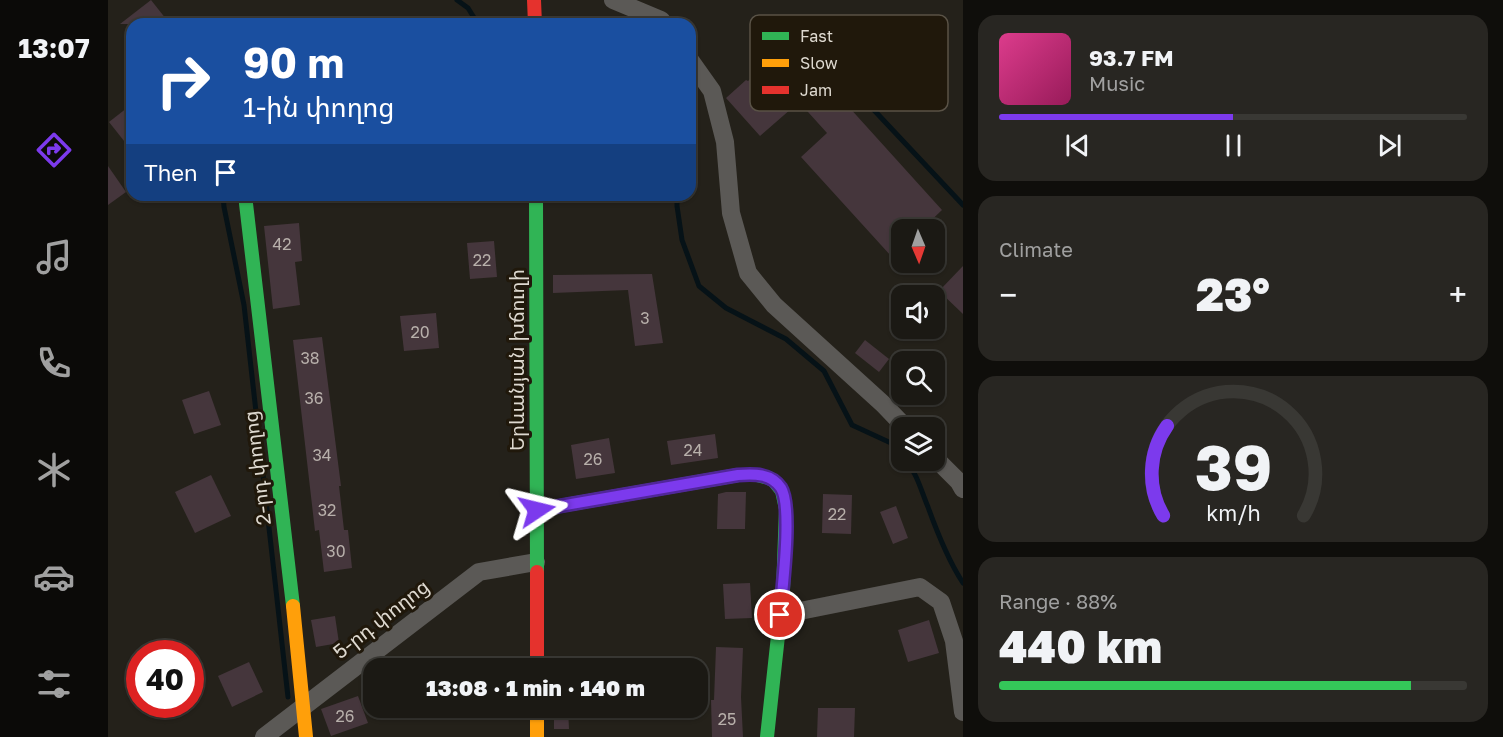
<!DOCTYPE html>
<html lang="en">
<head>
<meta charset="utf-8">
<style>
  :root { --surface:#1b1914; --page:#282622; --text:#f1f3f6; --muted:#a0a0a0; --line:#393834; --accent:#7c3aed }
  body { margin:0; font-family:"Golos Text","Noto Sans Armenian",sans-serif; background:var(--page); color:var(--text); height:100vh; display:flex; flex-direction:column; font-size:22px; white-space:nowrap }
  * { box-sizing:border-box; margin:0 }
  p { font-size:20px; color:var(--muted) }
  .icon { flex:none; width:33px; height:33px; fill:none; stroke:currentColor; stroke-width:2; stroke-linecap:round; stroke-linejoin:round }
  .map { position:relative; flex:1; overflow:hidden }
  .panel { display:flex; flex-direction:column; gap:15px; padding:15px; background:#0f0e0b; width:540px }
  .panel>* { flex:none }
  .top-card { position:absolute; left:18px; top:18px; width:570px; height:183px; border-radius:18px; box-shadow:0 2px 4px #0004,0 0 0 2px var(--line); background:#1a4fa0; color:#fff; overflow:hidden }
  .needle { width:39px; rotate:178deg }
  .fabs { position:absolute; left:783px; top:219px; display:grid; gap:12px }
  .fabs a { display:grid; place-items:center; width:54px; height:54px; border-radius:12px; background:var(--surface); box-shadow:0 2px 4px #0004,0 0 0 2px var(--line); font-size:30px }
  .speed { position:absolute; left:18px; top:640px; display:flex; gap:12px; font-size:30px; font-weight:700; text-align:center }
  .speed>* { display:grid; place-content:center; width:78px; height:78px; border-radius:50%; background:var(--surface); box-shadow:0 2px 4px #0004,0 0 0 2px var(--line); line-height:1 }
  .speed .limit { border:9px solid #d22; background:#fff; color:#111 }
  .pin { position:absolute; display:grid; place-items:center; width:51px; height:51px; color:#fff; margin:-26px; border:3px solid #fff; border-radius:50%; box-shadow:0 2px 6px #0007 }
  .me { position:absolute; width:66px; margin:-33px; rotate:80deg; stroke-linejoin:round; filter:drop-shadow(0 0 4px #0008) }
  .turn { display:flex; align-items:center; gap:21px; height:126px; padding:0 18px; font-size:27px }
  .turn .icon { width:78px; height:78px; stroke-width:2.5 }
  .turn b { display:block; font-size:42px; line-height:51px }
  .then { display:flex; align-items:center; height:57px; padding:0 18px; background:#0003; gap:12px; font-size:22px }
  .big { font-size:45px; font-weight:800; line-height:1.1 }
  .panel .tile { flex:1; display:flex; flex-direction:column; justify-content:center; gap:9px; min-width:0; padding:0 21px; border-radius:18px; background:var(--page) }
  .panel .dial { align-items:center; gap:0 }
  .dial svg { height:156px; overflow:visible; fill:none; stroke:var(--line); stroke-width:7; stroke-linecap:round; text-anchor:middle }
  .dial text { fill:var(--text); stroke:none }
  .song { display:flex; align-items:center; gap:18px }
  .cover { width:72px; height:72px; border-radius:9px; background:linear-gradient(135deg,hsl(330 70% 55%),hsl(330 70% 35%)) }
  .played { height:6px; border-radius:3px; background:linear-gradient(90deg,var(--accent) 50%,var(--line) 50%) }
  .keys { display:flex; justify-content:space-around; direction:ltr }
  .heat { display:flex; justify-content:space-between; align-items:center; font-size:33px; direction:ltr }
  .charge { height:9px; border-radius:4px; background:linear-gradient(90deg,#34c759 88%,var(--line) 0) }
  .trip { position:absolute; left:255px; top:658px; width:345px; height:60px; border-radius:18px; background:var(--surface); box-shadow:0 2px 4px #0004,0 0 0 2px var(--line); font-weight:800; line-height:60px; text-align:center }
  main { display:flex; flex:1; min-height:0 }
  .tab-bar { display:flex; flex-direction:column; width:108px; justify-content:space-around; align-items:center; background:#0b0a08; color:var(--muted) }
  .tab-bar .icon { width:42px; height:42px }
  .tab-bar .current { color:var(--accent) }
  .tab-bar b { font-size:27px; color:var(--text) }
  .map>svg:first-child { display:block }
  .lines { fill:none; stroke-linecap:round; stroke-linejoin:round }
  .stream { stroke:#061217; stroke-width:5 }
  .building { fill:#45363c }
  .street { stroke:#5b5956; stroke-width:18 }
  .fast { stroke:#30b455; stroke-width:14 }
  .slow { stroke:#ff9f0a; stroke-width:14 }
  .jam { stroke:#e5322d; stroke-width:14 }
  .route-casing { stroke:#51269a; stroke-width:15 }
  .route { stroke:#7c3aed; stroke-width:10 }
  .labels { text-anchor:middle; stroke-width:6; stroke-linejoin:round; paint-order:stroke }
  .number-label { font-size:16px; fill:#b8b0ab }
  .street-label { font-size:20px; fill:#ded9d0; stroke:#20180b }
  .key { fill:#20180b; stroke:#595246; stroke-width:1.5 }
  .key-label { font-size:16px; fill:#ded9d0 }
</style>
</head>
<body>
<main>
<nav class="tab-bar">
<b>13:07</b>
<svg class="icon current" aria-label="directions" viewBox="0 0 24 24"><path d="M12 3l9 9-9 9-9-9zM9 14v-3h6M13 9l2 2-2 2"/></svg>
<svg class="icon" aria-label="music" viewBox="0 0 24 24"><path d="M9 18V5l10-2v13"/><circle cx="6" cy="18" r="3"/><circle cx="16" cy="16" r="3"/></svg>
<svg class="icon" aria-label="phone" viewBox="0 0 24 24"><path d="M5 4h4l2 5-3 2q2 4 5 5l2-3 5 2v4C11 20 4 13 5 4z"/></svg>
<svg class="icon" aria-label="climate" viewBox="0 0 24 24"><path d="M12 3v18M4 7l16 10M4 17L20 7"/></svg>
<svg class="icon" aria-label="car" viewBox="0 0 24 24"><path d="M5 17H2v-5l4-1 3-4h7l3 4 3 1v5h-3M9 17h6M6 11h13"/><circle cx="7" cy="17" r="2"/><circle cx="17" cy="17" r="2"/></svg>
<svg class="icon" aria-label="filters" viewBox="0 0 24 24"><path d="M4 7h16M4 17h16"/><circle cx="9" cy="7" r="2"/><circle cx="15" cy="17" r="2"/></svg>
</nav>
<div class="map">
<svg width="855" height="737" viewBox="0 0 855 737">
  <rect width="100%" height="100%" fill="#24211a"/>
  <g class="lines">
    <g class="stream">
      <path d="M 349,0 L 360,8 L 370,24"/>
      <path d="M 688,27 L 855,205"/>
      <path d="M 582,128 L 587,139 L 582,148"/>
      <path d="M 115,195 L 116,207 L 136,305 L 180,697"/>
      <path d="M 569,195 L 569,206 L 574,240 L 591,286 L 618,308 L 678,339 L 716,371 L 744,425 L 783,443 L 794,456"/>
      <path d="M 798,460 C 809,474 813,490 820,507 C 829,532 840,560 855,583"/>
    </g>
  </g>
  <g class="building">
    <path d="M 43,0 L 62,24 L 12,24 Z"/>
    <path d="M 683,43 L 834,210 L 813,230 L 794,230 L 794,247 L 783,256 L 693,157 L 719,133 L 691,102 L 652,136 L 618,98 L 638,80 L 640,81 Z"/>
    <path d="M 24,104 L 24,151 L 1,122 Z"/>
    <path d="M 0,166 L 18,192 L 0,205 Z"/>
    <path d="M 191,223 L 194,261 L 187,262 L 192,305 L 165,309 L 156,226 Z"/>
    <path d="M 386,241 L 389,277 L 362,279 L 359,243 Z"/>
    <path d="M 855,266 L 855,314 L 831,291 Z"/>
    <path d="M 544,274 L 555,343 L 527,346 L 520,290 L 445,293 L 445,275 Z"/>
    <path d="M 328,313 L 331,348 L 296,351 L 292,316 Z"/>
    <path d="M 214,337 L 233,486 L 231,486 L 236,530 L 240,530 L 244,568 L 216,572 L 211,530 L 207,531 L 185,340 Z"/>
    <path d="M 757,340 L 781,359 L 771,372 L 747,353 Z"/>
    <path d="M 101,391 L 113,425 L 86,434 L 74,400 Z"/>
    <path d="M 607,434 L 610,458 L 563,465 L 559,441 Z"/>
    <path d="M 501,438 L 507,473 L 468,479 L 463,445 Z"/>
    <path d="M 103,475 L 123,516 L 87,533 L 67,492 Z"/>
    <path d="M 618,492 L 638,492 L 637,529 L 609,529 L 610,494 Z"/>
    <path d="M 715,494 L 744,495 L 743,534 L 714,533 Z"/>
    <path d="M 788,506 L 800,538 L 785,544 L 772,512 Z"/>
    <path d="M 642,583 L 644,618 L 617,619 L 615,584 Z"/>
    <path d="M 227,616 L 231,643 L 208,647 L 203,620 Z"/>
    <path d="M 821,620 L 831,653 L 800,662 L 790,630 Z"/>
    <path d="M 608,647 L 635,648 L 633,697 L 635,737 L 604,737 L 603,700 L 606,700 Z"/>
    <path d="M 141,662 L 155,692 L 124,707 L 110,676 Z"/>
    <path d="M 250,696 L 260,723 L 223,736 L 213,709 Z"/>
    <path d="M 446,708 L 460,708 L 461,729 L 446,729 Z"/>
    <path d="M 710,708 L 747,708 L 746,737 L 709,737 Z"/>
  </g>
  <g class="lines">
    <g class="street">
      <path d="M 505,0 L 553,20 L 556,24"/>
      <path d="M 582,60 L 604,91 L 617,142 L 623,213 L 640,273 L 666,305 L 775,404 L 798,428"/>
      <path d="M 826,457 L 851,482 L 855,489"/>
      <path d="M 672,615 L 812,587 L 833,602 L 846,641 L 855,712"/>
      <path d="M 156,737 L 371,572 L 428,562"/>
    </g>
    <g class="fast">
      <path d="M 137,195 L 185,606"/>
      <path d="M 428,195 L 429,572"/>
      <path d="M 429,510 L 630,475 L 649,475 L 661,478 L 666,481 L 674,491 L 678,509 L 675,590 L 659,737"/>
    </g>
    <g class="slow">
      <path d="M 185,606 L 198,737"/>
      <path d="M 429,708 L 429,737"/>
    </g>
    <g class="jam">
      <path d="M 426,0 L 427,24"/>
      <path d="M 429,572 L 429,669"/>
    </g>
  </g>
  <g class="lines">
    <g class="route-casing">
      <path id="route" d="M 429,510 L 630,475 C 646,474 663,473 673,488 C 685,507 674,591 672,615"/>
    </g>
    <use href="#route" class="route"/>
  </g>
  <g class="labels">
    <g class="number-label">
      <text x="174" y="250">42</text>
      <text x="374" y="266">22</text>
      <text x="537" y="324">3</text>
      <text x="312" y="338">20</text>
      <text x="202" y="364">38</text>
      <text x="206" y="404">36</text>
      <text x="585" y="456">24</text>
      <text x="214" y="461">34</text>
      <text x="485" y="465">26</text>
      <text x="219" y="516">32</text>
      <text x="729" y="520">22</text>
      <text x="228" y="557">30</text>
      <text x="237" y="722">26</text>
      <text x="619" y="725">25</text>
    </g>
    <g class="street-label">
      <text transform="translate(409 360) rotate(-90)" y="7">Երևանյան խճուղի</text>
      <text transform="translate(149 468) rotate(-97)" y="7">2-րդ փողոց</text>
      <text transform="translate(273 619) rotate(-38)" y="7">5-րդ փողոց</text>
    </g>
  </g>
  <rect x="642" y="15" width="198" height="96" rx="9" class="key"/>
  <rect x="654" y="32" width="27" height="8" fill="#30b455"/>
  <rect x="654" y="59" width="27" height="8" fill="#ff9f0a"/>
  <rect x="654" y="86" width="27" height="8" fill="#e5322d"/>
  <g class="key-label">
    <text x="692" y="42">Fast</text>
    <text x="692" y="69">Slow</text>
    <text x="692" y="96">Jam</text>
  </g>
</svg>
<div class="fabs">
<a><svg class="needle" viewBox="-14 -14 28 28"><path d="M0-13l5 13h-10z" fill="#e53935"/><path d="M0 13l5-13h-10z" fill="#a0a0a0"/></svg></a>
<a><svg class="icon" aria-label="sound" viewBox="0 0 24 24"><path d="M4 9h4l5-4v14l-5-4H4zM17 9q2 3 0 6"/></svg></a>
<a><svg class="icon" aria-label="search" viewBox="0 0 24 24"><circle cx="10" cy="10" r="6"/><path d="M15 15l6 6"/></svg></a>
<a><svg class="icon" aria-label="layers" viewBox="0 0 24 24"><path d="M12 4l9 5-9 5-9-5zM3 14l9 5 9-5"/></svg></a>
</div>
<div class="speed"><div class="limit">40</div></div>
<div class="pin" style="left:672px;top:615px;background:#d93025"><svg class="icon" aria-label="arrive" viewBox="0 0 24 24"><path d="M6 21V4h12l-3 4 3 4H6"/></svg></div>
<svg class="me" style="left:429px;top:510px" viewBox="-20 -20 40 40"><path d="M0-17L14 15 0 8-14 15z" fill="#7c3aed" stroke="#fff" stroke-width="4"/></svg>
<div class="trip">13:08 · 1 min · 140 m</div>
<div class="top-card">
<div class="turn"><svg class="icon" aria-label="right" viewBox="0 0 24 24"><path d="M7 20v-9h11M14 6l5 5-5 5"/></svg><div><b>90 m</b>1-ին փողոց</div></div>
<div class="then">Then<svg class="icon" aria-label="arrive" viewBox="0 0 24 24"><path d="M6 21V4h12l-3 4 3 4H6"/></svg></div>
</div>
</div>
<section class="panel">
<div class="tile">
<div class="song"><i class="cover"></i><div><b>93.7 FM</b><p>Music</p></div></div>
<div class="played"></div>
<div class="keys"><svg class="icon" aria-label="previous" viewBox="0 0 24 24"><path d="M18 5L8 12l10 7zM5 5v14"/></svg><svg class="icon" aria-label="pause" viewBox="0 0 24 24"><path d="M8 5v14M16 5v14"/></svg><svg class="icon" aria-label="next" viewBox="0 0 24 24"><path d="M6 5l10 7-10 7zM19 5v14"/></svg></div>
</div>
<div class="tile"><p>Climate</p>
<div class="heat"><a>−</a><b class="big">23°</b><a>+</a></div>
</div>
<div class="tile dial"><svg viewBox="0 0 100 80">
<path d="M14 69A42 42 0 1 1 86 69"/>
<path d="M14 69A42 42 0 0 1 16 23" stroke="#7c3aed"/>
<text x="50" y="56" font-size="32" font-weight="700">39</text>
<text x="50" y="72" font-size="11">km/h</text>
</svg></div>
<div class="tile"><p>Range · 88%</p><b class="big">440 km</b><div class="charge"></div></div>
</section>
</main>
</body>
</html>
